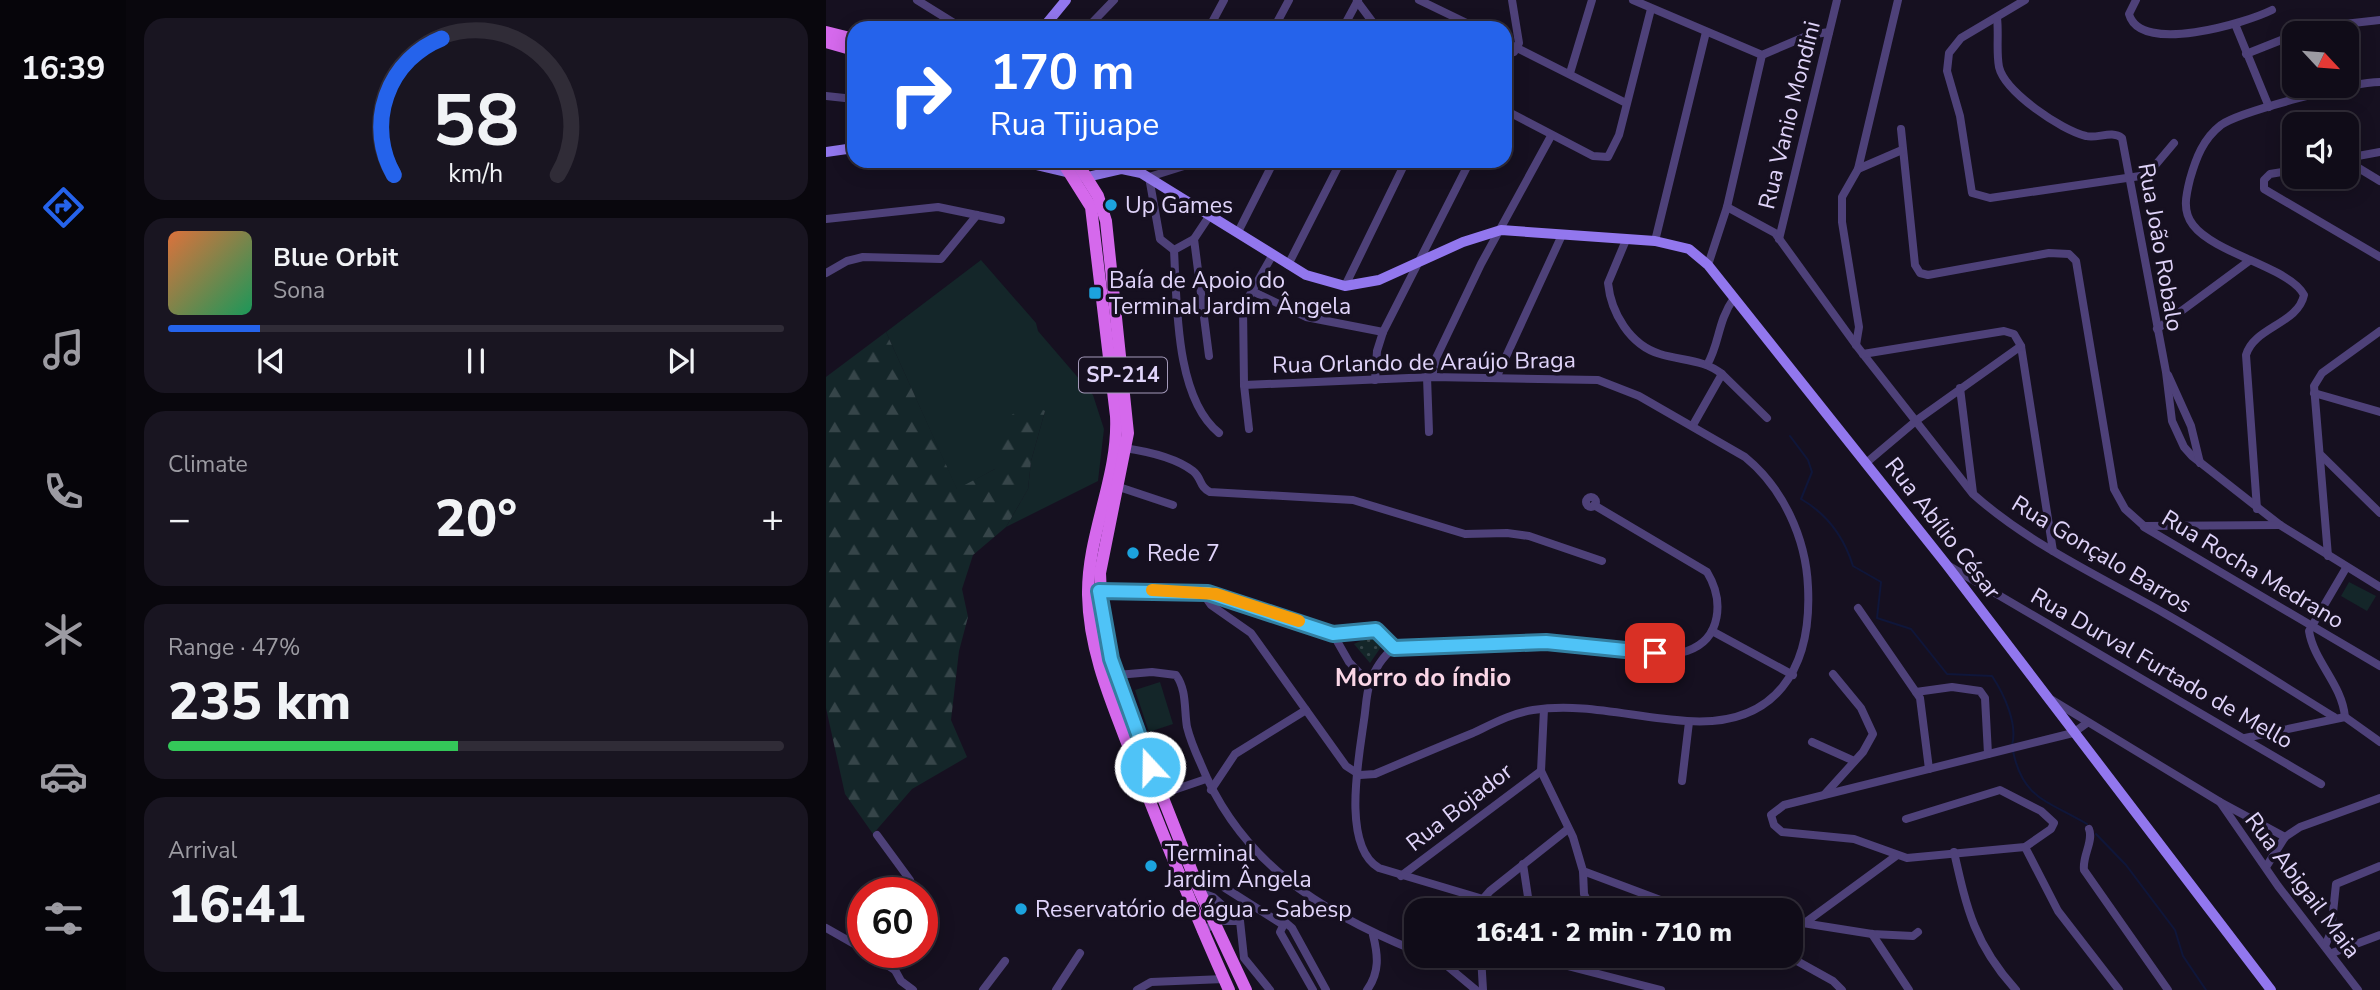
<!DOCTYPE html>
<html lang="en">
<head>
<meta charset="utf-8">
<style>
  :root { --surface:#100c18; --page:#191521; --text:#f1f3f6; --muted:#9c9ba2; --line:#302c37; --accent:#2563eb }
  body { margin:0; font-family:"Nunito Sans",sans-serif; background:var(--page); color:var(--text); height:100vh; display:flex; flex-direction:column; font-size:26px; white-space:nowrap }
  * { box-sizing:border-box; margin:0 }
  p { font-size:23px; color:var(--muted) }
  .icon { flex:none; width:38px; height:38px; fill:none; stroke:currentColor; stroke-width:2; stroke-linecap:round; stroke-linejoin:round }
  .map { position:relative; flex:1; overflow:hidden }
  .panel { display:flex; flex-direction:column; gap:18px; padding:18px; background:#09070d; width:700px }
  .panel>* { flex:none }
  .top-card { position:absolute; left:21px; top:21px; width:665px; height:147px; border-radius:21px; box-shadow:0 4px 18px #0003,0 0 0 2px var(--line); background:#2563eb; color:#fff; overflow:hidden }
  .needle { width:46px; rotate:116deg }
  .tools { position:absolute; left:1456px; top:21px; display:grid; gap:14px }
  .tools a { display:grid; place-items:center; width:77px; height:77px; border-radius:14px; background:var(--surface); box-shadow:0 4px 18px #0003,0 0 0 2px var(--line); font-size:35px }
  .speed { position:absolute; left:21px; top:877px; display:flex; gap:14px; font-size:35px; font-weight:700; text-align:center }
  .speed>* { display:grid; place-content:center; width:91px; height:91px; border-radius:50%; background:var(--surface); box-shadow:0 4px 18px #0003,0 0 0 2px var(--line); line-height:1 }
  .speed .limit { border:10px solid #d22; background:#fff; color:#111 }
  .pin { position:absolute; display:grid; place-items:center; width:60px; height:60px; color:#fff; margin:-30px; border-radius:14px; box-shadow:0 4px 10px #0006 }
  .me { position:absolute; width:77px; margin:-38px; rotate:339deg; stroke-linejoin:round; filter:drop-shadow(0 0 5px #0008) }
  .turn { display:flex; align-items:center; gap:24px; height:147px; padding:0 28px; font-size:32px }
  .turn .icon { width:91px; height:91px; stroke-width:2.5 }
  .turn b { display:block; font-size:49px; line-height:60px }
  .big { font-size:52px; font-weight:800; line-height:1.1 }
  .panel .tile { flex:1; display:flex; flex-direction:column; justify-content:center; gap:10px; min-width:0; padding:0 24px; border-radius:21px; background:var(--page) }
  .panel .dial { align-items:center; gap:0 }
  .dial svg { height:182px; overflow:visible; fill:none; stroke:var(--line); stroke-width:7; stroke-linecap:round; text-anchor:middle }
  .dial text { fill:var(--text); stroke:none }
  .song { display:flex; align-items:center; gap:21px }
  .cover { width:84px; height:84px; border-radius:10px; background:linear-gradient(135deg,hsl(20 70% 55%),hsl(150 70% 35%)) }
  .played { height:7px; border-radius:4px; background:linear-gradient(90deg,var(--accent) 15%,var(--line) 15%) }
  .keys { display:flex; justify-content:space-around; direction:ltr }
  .heat { display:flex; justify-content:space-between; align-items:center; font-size:38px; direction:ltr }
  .charge { height:10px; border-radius:5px; background:linear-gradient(90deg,#34c759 47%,var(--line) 0) }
  .trip { position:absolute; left:578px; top:898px; width:399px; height:70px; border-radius:21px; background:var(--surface); box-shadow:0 4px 18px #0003,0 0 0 2px var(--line); font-weight:800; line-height:70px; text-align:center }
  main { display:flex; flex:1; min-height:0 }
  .tab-bar { display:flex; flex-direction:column; width:126px; justify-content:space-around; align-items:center; background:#06050a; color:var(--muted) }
  .tab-bar .icon { width:49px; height:49px }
  .tab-bar .current { color:var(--accent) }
  .tab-bar b { font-size:32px; color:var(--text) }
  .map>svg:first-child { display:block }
  .grass { fill:#142629 }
  .forest { fill:url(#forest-firs) }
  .park { fill:url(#park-dots) }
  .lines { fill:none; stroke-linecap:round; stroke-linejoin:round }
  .stream { stroke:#0f163a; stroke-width:2 }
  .street { stroke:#4e4179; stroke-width:8 }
  .secondary { stroke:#9277ee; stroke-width:10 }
  .primary { stroke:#d569ec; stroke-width:12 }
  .route-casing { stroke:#337fa1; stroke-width:18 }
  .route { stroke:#4fc3f7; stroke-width:12 }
  .slow { stroke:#f59e0b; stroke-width:12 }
  .poi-dot { fill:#1ca3de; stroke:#161020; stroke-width:2.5 }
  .labels { text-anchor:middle; stroke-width:7; stroke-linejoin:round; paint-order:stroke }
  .shield { fill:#161020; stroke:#a399b9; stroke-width:2 }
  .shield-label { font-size:21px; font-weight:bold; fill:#e0d4fa }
  .street-label { font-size:23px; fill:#e0d4fa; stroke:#161020 }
  .poi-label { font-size:23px; fill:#e0d4fa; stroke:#161020; text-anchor:start }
  .quarter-label { font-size:26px; font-weight:bold; fill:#fad6e6; stroke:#161020 }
</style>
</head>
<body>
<main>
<nav class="tab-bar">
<b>16:39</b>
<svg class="icon current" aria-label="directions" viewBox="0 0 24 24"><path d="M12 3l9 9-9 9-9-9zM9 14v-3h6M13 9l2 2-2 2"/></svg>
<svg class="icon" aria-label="music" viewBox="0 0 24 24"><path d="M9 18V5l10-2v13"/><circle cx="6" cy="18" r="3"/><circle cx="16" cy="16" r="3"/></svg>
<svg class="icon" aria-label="phone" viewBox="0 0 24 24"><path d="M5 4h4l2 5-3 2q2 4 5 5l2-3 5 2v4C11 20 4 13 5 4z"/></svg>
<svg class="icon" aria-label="climate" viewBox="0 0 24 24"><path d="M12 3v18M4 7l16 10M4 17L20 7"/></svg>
<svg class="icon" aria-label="car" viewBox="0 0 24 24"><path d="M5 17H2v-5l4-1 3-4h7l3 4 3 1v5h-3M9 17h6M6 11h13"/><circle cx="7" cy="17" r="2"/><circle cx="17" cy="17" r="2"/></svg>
<svg class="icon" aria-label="filters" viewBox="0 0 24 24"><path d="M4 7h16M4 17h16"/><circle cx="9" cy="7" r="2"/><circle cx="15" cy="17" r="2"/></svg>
</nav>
<section class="panel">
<div class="tile dial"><svg viewBox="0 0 100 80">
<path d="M14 69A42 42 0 1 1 86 69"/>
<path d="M14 69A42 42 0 0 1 35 9" stroke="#2563eb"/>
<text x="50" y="56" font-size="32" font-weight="700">58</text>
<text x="50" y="72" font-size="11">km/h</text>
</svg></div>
<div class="tile">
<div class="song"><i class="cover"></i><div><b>Blue Orbit</b><p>Sona</p></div></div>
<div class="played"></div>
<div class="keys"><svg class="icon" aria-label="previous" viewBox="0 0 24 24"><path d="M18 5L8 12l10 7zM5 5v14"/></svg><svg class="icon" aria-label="pause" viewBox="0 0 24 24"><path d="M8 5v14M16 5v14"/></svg><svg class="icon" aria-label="next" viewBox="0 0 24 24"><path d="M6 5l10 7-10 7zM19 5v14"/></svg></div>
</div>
<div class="tile"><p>Climate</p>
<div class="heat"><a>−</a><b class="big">20°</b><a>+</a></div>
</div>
<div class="tile"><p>Range · 47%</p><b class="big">235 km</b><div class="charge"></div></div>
<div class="tile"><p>Arrival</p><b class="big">16:41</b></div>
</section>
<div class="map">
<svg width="1554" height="990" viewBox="0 0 1554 990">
  <defs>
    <pattern id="forest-firs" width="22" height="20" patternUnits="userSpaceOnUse" patternTransform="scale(1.75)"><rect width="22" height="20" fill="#142629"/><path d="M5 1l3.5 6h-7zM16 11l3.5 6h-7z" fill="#364549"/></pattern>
    <pattern id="park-dots" width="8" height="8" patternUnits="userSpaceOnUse" patternTransform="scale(1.75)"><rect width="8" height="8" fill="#142629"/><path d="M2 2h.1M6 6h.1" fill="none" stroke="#364549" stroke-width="1.8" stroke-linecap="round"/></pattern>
  </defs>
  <rect width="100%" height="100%" fill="#161020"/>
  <g class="grass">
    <path d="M 155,260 L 210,323 L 212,331 L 267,395 L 278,429 L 272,481 L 180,527 L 202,489 L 205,461 L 219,411 L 169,469 L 131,490 L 60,332 Z"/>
    <path d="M 1523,582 L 1550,596 L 1541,611 L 1515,596 Z"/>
    <path d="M 334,682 L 347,724 L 323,732 L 309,690 Z"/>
  </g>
  <path class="forest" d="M 60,332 L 131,489 L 169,469 L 175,422 L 204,403 L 219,411 L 205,461 L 202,489 L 180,527 L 147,555 L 136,589 L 142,617 L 133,651 L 125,720 L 141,757 L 86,789 L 47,834 L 19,794 L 0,708 L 0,377 Z"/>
  <path class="park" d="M 539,639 L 548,639 L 555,647 L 544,663 L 528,644 Z"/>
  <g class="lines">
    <g class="stream">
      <path d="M 964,436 L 982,460 L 986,472 L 975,499 C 1001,514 1018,537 1027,566 L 1055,582 L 1051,618 L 1085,629 L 1121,674 L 1166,676 C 1178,694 1192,724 1186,745"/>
      <path d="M 1187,751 C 1197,800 1223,801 1261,824"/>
      <path d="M 1270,834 L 1300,865 L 1349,930 L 1357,956 L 1380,990"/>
    </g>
    <g class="street">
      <path d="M 91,0 L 136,28"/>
      <path d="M 593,0 L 651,28"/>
      <path d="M 807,0 L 936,55 L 983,35 L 1003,32"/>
      <path d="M 1199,0 L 1135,38 L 1123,53 L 1121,71 L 1134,116 L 1146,193 L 1164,198 L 1321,175 L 1348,143"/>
      <path d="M 1310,0 L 1303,14 C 1314,55 1420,23 1446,10"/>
      <path d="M 531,1 L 551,28"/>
      <path d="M 1171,18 C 1173,34 1170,51 1173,67 C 1179,92 1235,130 1260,136 C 1271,139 1286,130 1296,138 L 1340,372 L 1346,421 L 1358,447 L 1366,456 L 1454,525 L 1554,587"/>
      <path d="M 1409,24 L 1443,107"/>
      <path d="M 261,28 L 288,0"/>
      <path d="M 383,28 L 398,0"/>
      <path d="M 448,28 L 463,0"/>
      <path d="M 517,28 L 532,0"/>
      <path d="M 1474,33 L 1500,26 L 1554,20"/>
      <path d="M 679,42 L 800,103"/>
      <path d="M 679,54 L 688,52 L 693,43 L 686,0"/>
      <path d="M 1420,54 L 1468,35"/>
      <path d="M 744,73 L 766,0"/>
      <path d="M 0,96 L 28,99"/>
      <path d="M 679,110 L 767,156 L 782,157 L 793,135 L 825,9"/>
      <path d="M 1075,129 L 1089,265 L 1094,273 L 1102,275 L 1223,253 L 1243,254 L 1250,261 L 1288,489 L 1299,509 L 1318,526 L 1454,525"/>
      <path d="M 1521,158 L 1554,152"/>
      <path d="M 1521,161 L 1554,181"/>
      <path d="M 1032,169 L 1072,0"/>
      <path d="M 1468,170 L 1444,174 L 1438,180 L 1438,189 L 1554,257"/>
      <path d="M 901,207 L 949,233 L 1030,345 L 1147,494 C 1203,544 1273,576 1338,613 C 1396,646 1451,682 1508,717"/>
      <path d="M 0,219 L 112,207 L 175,220"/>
      <path d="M 412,232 L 448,161"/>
      <path d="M 368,239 L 348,250 C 351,303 349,398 393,433"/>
      <path d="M 953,239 L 1011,0"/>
      <path d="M 800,240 L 782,283 C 785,313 804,345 834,354 C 856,361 877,359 896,374 L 867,425"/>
      <path d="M 829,241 L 880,32"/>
      <path d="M 348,250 L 334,239 L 323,177 L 374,161"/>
      <path d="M 462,265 L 515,161"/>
      <path d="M 882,265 L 901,207 L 936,55"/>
      <path d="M 0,273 L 21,261 L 37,257 L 115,259 L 151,215"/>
      <path d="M 519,286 L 580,161"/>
      <path d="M 426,291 L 480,317 L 557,332"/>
      <path d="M 1331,329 L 1423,261"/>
      <path d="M 1030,345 L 1033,327 L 1016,222 L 1016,197 L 1032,169 L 1076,150"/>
      <path d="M 1037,354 L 1178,331 L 1188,334 L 1195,346 L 1227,551"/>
      <path d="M 383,356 L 368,239 L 384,215"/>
      <path d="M 881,365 C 894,343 891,322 908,298"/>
      <path d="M 896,374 L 941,418"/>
      <path d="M 1342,375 L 1365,426 L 1374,463"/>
      <path d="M 671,376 L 736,235"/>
      <path d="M 601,377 L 603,432"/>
      <path d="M 606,377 L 610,358 L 655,264 L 725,136"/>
      <path d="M 549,380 L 551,351 L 557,332 L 644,161"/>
      <path d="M 1134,388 L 1147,493"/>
      <path d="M 1488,393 L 1554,412"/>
      <path d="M 423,429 L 418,385 L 417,307 L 446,256"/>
      <path d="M 298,448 C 319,451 350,458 367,471 C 376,478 373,487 384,492 L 527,500 L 639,534 L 681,533 L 703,536 L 776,561"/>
      <path d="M 1496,456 L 1554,513"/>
      <path d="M 1040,463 L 1091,420 L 1195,346"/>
      <path d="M 293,487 L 347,505"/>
      <circle cx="765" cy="502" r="5"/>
      <path d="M 1431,509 L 1420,355 C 1428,327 1472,324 1478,295 C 1465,268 1389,254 1367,225 C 1356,211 1360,195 1364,179 C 1370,158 1377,139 1395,125 C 1415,111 1528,82 1554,82"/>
      <path d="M 1318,527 L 1554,666"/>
      <path d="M 1502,556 L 1488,386 L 1496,373 L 1554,331"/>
      <path d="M 1123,566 L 1495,784"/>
      <path d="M 273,591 L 376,592 L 385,605 L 425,633 L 520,766 L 534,775 L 549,774 C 582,760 615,746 647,733 C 666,724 686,713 707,710 C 758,702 809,718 861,721 C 950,727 986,669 982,587 C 980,538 957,488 919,457 L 813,396 L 772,380 L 606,377 L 418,385"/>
      <path d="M 376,592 L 410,599 L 507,634 L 523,662 L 543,683"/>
      <path d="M 1032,608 L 1094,698 L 1103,769"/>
      <path d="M 886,631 L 967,675"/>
      <path d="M 507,634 L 550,630 L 568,648"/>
      <path d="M 291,675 L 326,672 L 350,675 C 361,690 358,710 361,727 C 364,739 369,751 374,762 C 414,862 494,912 590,951"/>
      <path d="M 1090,692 L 1126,687 L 1154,691 L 1159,698 L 1162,754"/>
      <path d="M 1226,700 L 1394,802 L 1459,837"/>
      <path d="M 718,709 L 715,771 L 747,837 L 757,871 L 861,910"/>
      <path d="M 1519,717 C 1516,684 1488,662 1483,631 L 1520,568"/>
      <path d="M 1419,738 L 1519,717 L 1554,742"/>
      <path d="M 986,742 L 1028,761"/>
      <path d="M 856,781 L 863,722"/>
      <path d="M 385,790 L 409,754 L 480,710"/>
      <path d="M 336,794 L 380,779"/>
      <path d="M 999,794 L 1037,752 L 1047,734 L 1035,708 L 1007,674"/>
      <path d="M 1394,802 L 1452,886 L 1532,990"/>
      <path d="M 1080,819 L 1174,790 L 1215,811 L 1228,823 L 1225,829 L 1199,847 L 1081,858 L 1028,839 L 956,832 L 948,825 L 945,815 L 958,805 L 1247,733 L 1261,723"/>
      <path d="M 1263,829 C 1268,841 1256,856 1258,870 L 1342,990"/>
      <path d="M 51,835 L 84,880 L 87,892"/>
      <path d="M 1199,847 L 1232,911 L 1293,990"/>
      <path d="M 1128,852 C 1141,910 1149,945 1190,990"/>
      <path d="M 697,864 L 704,910"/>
      <path d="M 1440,867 L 1459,837 L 1474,827 L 1554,798"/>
      <path d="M 757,871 L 758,894 L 766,910"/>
      <path d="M 575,876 L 715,771"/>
      <path d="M 399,888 L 456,924"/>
      <path d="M 373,892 L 387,897 L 414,921 L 418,958 L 444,990"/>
      <path d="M 657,899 L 553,868 C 515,846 533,757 538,720 C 540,708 540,694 544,683 C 548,670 557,656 568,648 C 618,646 668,640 718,642 C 754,643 830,662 861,651 C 896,639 898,600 881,572 L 768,505"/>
      <path d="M 654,910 L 657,899 L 664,891 L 742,829"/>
      <path d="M 964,921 L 1046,934 L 1087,936 L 1092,932"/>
      <path d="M 980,922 L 1070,856"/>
      <path d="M 0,928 L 37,949"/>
      <path d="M 375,931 L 395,921 L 414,921"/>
      <path d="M 1046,934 L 1083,990"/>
      <path d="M 1499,946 L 1505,932 L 1510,884 L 1554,866"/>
      <path d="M 41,952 L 67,969"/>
      <path d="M 59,952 L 75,981 L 87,990"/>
      <path d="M 1506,953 L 1554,935"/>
      <path d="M 601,956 L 620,965 L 650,990"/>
      <path d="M 655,956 L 657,990"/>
      <path d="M 714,956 L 722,961 L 835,990"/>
      <path d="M 962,956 L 1007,981 L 1016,990"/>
      <path d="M 157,990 L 179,961"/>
      <path d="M 230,990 L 254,953"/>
      <path d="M 311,990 L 325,982 L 398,979"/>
      <path d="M 487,990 L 454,932 L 459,922 L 466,928 L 500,990"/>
      <path d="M 541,990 C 554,972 552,955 547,935"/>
    </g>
    <g class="secondary">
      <path d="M 217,28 L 240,0"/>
      <path d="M 0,152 L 28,148"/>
      <path d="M 193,161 L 261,177 L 296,169 L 315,173 L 480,275 L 519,286 L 553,280 L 637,242 L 675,230 L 829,241 L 863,249 L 882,265 L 1120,564 L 1445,990"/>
    </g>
    <g class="primary">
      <path d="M 0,32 L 28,39"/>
      <path d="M 0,42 L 28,50"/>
      <path d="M 236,161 L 265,207 L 290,416 C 293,477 261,534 262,595 C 263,651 285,701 305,753 C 336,833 368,912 403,990"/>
      <path d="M 250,161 L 272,196 L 280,221 L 302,433 L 274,573 L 276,619 L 285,659 L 309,727 L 374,892 L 420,990"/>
    </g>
  </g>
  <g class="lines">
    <g class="route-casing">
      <path id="route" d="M 324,767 L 285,659 L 273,591 L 382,593 L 507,634 L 550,630 L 568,648 L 720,642 L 829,653"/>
    </g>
    <use href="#route" class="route"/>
    <path class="slow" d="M 326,590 L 390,594 L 473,621"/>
  </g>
  <g class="poi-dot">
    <circle cx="285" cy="205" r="7"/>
    <rect x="262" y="286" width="14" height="14" rx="3.5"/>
    <circle cx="307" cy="553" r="7"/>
    <circle cx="325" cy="866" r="7"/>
    <circle cx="195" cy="909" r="7"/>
  </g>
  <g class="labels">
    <rect class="shield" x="253" y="357.5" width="88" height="35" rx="5"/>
    <g class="shield-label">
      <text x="297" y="382">SP-214</text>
    </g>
    <g class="street-label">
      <text transform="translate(963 115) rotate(-76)" y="8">Rua Vanio Mondini</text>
      <text transform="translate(1335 247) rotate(80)" y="8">Rua João Robalo</text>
      <text transform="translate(598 362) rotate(-1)" y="8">Rua Orlando de Araújo Braga</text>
      <text transform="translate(1117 528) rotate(52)" y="8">Rua Abílio César</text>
      <text transform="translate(1276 554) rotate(31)" y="8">Rua Gonçalo Barros</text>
      <text transform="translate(1427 569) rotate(31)" y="8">Rua Rocha Medrano</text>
      <text transform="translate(1336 668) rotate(30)" y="8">Rua Durval Furtado de Mello</text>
      <text transform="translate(633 807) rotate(-38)" y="8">Rua Bojador</text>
      <text transform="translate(1477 885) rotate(53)" y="8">Rua Abigail Maia</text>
    </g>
    <g class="poi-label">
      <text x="299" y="213">Up Games</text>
      <text x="283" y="288">Baía de Apoio do<tspan x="283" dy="26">Terminal Jardim Ângela</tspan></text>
      <text x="321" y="561">Rede 7</text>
      <text x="339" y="861">Terminal<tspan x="339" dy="26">Jardim Ângela</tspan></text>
      <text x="209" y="917">Reservatório de água - Sabesp</text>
    </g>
    <g class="quarter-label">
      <text x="597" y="686">Morro do índio</text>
    </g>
  </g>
</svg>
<div class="tools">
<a><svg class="needle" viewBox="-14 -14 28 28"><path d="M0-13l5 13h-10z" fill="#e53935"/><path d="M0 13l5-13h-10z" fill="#9c9ba2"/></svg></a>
<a><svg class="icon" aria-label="sound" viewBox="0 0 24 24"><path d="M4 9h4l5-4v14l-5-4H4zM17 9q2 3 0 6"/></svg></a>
</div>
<div class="speed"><div class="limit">60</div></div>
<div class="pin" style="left:829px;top:653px;background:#d93025"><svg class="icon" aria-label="arrive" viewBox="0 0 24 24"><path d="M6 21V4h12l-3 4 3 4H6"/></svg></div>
<svg class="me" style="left:324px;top:767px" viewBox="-20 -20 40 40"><circle r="17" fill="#4fc3f7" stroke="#fff" stroke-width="3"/><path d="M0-11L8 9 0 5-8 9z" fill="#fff"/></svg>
<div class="trip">16:41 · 2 min · 710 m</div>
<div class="top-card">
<div class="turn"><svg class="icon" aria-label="right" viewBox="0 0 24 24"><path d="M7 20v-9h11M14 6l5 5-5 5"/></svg><div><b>170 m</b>Rua Tijuape</div></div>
</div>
</div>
</main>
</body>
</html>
